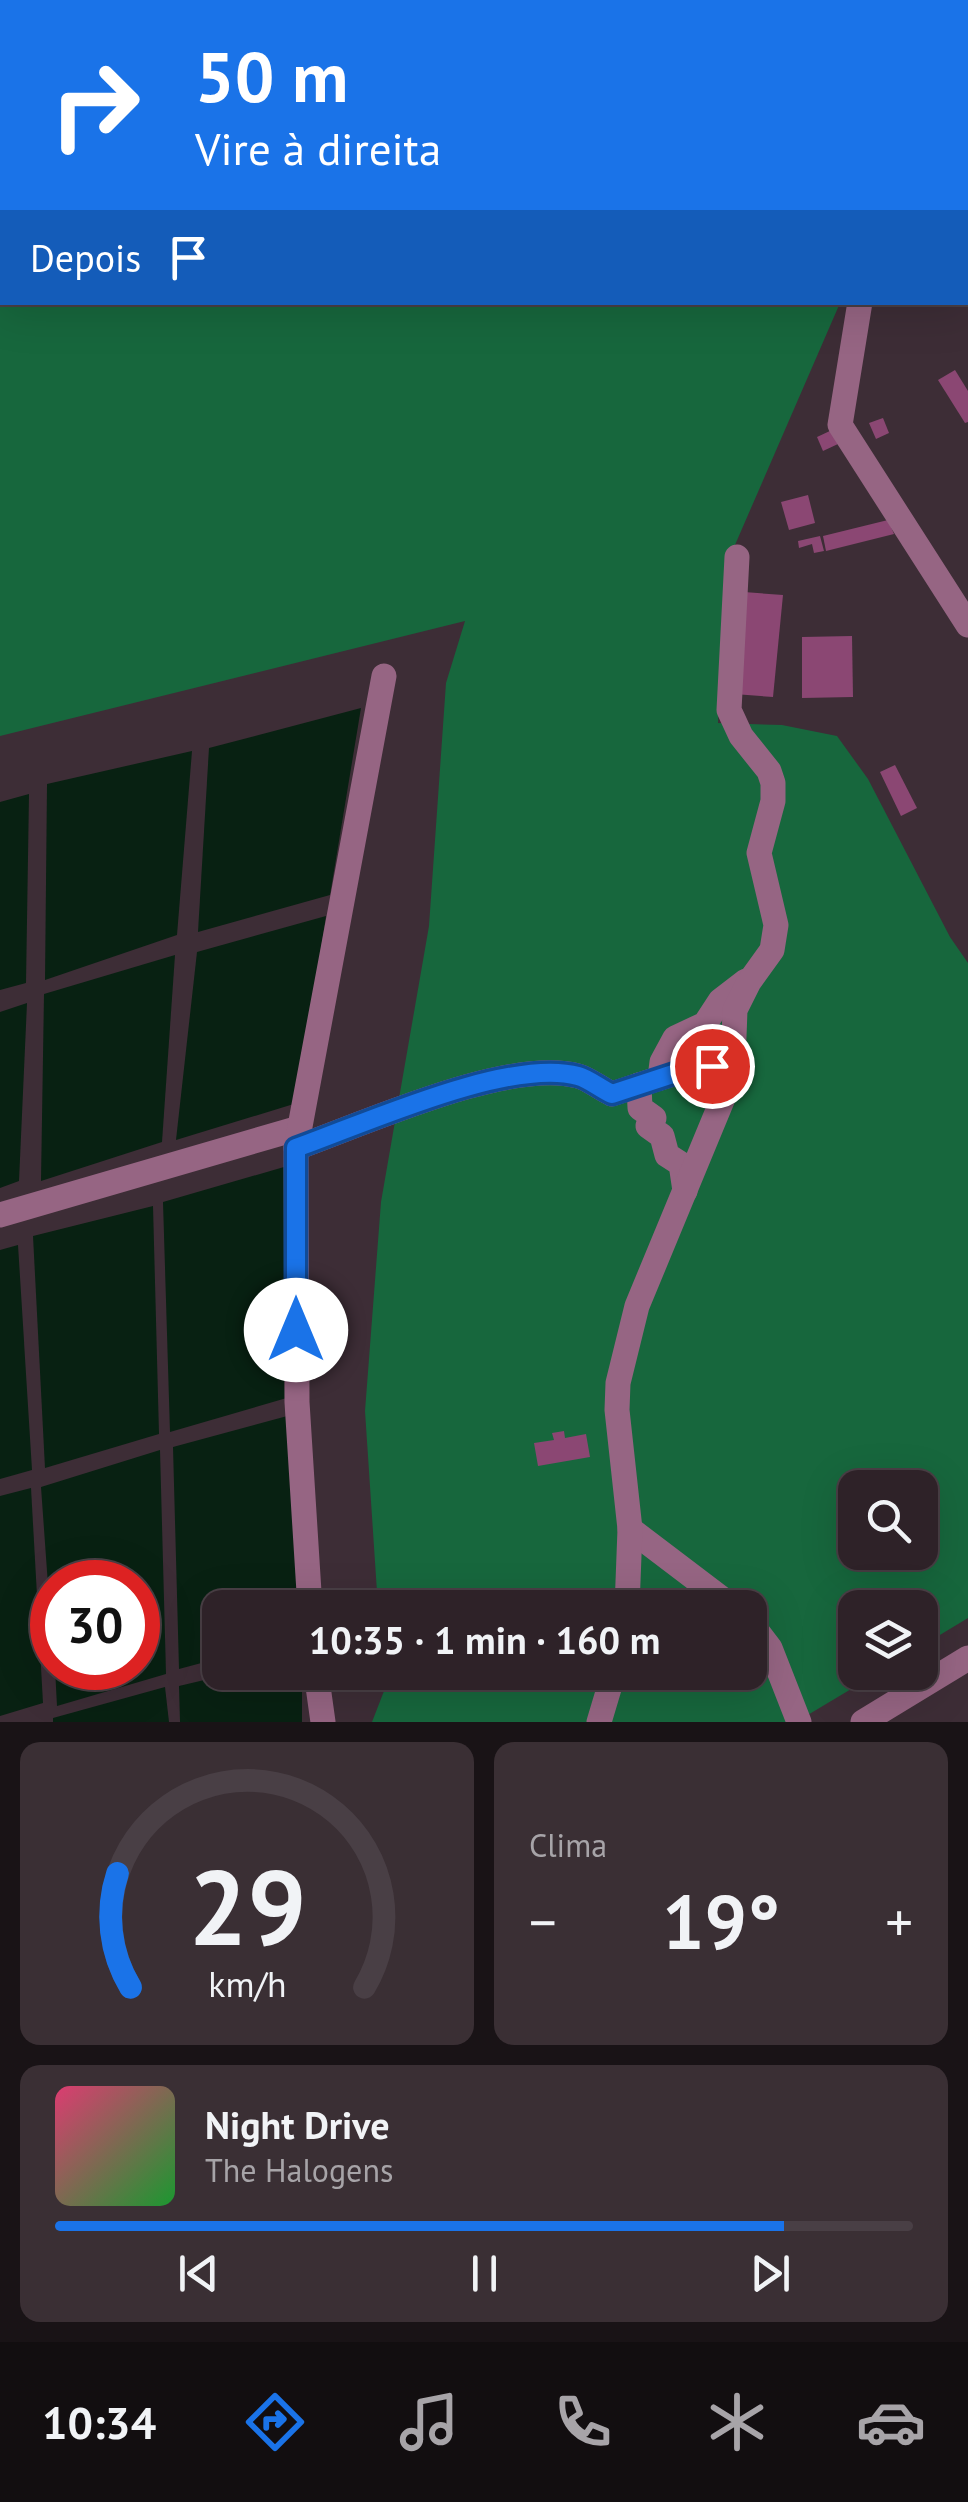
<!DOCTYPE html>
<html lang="pt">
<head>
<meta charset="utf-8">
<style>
  :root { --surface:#2e2228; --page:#3a2f34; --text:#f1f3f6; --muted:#a7a4a8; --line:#493f45; --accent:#1a73e8 }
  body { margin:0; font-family:"PT Sans",sans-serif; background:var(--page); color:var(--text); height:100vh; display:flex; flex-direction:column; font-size:38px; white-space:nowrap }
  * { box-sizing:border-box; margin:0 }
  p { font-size:32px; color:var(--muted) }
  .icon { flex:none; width:55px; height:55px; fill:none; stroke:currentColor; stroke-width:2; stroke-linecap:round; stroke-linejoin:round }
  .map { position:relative; height:1722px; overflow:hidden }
  .drawer { display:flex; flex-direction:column; gap:20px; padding:20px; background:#191316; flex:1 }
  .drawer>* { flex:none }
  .guide { position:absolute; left:0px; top:0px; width:970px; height:305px; box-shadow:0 10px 40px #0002,0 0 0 2px var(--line); background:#1a73e8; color:#fff; overflow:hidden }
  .buttons { position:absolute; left:838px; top:1470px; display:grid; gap:20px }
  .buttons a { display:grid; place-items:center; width:100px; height:100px; border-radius:20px; background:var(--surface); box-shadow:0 10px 40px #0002,0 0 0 2px var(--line); font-size:50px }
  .speed { position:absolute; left:30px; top:1560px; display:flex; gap:20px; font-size:50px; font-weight:700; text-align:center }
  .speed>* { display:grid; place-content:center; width:130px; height:130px; border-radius:50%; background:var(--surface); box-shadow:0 10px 40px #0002,0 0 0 2px var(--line); line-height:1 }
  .speed .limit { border:15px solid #d22; background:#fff; color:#111 }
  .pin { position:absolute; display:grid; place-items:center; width:85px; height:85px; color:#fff; margin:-42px; border:5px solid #fff; border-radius:50%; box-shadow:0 2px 10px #0007 }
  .me { position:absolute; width:110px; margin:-55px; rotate:0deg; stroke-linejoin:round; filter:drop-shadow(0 0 8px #0008) }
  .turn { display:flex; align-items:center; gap:35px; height:210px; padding:0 30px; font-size:45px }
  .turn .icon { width:130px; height:130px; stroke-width:2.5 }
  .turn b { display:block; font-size:70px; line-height:85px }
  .then { display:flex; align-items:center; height:95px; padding:0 30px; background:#0003; gap:20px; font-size:38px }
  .big { font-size:75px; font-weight:700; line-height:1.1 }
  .drawer .tile { flex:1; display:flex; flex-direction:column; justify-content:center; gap:15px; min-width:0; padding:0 35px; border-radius:20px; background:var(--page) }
  .drawer .dial { align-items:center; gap:0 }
  .dial svg { height:260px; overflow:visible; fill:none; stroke:var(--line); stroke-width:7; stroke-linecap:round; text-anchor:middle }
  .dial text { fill:var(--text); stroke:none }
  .song { display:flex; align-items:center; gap:30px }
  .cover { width:120px; height:120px; border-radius:15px; background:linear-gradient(135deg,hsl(340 70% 55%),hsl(130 70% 35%)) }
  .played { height:10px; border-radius:5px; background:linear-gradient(90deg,var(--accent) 85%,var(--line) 85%) }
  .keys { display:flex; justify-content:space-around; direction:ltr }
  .heat { display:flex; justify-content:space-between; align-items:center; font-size:55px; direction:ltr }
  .drawer .tiles { flex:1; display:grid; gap:20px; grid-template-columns:1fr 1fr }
  .tile:last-child { grid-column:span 2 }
  .trip { position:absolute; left:202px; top:1590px; width:565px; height:100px; border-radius:20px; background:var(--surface); box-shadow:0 10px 40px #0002,0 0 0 2px var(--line); font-weight:700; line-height:100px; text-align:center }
  .menu { display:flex; height:160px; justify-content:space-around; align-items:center; background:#120e10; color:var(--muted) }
  .menu .icon { width:70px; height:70px }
  .menu .active { color:var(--accent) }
  .menu b { font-size:45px; color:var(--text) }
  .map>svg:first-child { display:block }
  .green { fill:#17673d; fill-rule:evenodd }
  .water { fill:#082112 }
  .building { fill:#8b4773 }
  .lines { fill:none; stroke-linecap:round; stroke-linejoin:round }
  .minor { stroke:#966583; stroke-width:25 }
  .route-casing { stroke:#114b97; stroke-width:25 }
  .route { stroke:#1a73e8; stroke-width:18 }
</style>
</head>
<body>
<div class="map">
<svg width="968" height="1722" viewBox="0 0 968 1722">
  <rect width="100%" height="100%" fill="#3d2d36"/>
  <path class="green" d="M 0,0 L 953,0 L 2,2 L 2,302 L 840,303 L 725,568 L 718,723 L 782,725 L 837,736 L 868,779 L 950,937 L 968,963 L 968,1618 L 920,1647 L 920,1608 L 855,1608 L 855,1672 L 878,1673 L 796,1722 L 372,1722 L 384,1691 L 382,1673 L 750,1672 L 750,1608 L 378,1607 L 365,1411 L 381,1202 L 429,926 L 446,683 L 465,621 L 0,736 ZM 855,1488 L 920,1488 L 920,1552 L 855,1552 Z"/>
  <g class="water">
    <path d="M 361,708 L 330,895 L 198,932 L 209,748 Z"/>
    <path d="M 192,751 L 177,935 L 45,980 L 47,784 Z"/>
    <path d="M 29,794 L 26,983 L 0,990 L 0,802 Z"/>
    <path d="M 326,916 L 297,1103 L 176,1140 L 197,952 Z"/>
    <path d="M 175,955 L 162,1142 L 41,1181 L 44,994 Z"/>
    <path d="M 27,1003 L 19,1181 L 0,1188 L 0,1012 Z"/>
    <path d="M 284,1167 L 290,1397 L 170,1432 L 163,1202 Z"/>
    <path d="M 153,1206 L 159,1434 L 45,1468 L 33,1236 Z"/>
    <path d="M 18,1245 L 32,1470 L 0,1479 L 0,1250 Z"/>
    <path d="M 291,1415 L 298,1607 L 220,1608 L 220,1658 L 179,1669 L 173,1447 Z"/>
    <path d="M 160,1450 L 166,1674 L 57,1706 L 55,1668 L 138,1668 L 138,1582 L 52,1582 L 52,1641 L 41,1487 Z"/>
    <path d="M 31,1488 L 43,1703 L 0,1716 L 0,1496 Z"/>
    <path d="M 238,1672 L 302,1673 L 302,1722 L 180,1722 L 179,1686 Z"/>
    <path d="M 165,1687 L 169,1722 L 53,1722 L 53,1718 Z"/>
  </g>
  <g class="building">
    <path d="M 955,370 L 968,391 L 968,422 L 965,423 L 938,380 Z"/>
    <path d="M 883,418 L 889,433 L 876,439 L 869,423 Z"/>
    <path d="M 832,430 L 838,444 L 823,451 L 817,437 Z"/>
    <path d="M 808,495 L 815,523 L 789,530 L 781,502 Z"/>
    <path d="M 888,520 L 894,534 L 826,551 L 823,536 Z"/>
    <path d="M 820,536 L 824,551 L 814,553 L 812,544 L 799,548 L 798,541 Z"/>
    <path d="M 744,592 L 783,595 L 773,697 L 734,694 Z"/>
    <path d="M 852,636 L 853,697 L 802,698 L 802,637 Z"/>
    <path d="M 895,765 L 917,808 L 901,816 L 880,772 Z"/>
    <path d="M 564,1431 L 565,1438 L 586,1434 L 590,1457 L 538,1466 L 534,1443 L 554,1440 L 552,1433 Z"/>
  </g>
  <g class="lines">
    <g class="minor">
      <path d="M 860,302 L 840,425 L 968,625"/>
      <path d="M 660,1078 L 682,1071 L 733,1063"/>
      <path d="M 639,1085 L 640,1108 L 654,1118 L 648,1126 L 662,1136 L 667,1155 L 681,1164 L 685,1191"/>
      <path d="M 296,1148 C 364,1124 510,1057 578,1076 C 589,1079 601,1089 612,1094 L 660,1078 L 662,1062 L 675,1038 L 705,1024 L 720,1001 L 746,981"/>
      <path d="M 0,1215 L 299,1128"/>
      <path d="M 630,1529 L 734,1608"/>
      <path d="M 310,1608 L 297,1402 L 296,1148 L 384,676"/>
      <path d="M 627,1608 L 630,1529 L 617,1410 L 618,1383 L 637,1306 L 726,1091 L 733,1063 L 735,1010 L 749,982 L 772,950 L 776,925 L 759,853 L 773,801 L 773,783 L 769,771 L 741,736 L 729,710 L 737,557"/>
      <path d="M 750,1622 L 770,1648 L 799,1722"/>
      <path d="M 316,1672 L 323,1722"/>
      <path d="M 599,1722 L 614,1672"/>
      <path d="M 863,1722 L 968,1658"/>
    </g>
  </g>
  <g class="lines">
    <g class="route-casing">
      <path id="route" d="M 296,1330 L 296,1148 C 364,1124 510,1057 578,1076 C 589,1079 601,1089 612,1094 L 682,1071 L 712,1066"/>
    </g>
    <use href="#route" class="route"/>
  </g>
</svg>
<div class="buttons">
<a><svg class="icon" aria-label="search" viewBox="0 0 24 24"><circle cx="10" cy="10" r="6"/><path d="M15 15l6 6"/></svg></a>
<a><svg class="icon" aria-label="layers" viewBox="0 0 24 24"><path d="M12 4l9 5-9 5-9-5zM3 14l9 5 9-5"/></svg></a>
</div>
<div class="speed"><div class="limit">30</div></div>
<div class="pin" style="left:712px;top:1066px;background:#d93025"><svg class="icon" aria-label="arrive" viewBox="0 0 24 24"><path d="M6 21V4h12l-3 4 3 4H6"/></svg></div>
<svg class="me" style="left:296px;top:1330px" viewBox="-20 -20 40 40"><circle r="19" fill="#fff"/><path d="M0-13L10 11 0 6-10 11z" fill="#1a73e8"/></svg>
<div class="trip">10:35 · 1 min · 160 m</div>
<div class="guide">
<div class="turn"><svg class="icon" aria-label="right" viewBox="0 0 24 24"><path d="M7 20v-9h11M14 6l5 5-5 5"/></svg><div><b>50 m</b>Vire à direita</div></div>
<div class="then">Depois<svg class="icon" aria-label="arrive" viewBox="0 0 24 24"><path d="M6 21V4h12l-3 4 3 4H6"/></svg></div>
</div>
</div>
<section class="drawer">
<div class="tiles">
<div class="tile dial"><svg viewBox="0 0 100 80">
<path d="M14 69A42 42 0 1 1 86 69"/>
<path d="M14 69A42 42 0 0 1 10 34" stroke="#1a73e8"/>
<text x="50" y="56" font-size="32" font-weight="700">29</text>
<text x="50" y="72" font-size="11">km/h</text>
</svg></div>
<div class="tile"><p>Clima</p>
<div class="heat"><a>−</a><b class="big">19°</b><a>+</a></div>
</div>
<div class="tile">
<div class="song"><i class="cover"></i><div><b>Night Drive</b><p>The Halogens</p></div></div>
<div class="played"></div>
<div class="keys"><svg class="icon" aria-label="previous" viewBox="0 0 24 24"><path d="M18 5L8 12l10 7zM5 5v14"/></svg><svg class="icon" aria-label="pause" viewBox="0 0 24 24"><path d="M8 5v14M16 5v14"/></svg><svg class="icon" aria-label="next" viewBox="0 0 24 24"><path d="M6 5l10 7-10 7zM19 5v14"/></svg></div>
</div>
</div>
</section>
<nav class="menu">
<b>10:34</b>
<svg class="icon active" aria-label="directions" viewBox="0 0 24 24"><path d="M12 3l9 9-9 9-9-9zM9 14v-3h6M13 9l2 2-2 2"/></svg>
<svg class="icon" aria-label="music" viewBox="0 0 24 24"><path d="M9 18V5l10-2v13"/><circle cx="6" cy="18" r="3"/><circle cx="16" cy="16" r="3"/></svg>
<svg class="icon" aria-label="phone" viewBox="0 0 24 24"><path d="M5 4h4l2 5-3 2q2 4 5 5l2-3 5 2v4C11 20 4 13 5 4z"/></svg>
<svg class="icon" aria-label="climate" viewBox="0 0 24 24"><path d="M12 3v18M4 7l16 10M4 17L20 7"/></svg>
<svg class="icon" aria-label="car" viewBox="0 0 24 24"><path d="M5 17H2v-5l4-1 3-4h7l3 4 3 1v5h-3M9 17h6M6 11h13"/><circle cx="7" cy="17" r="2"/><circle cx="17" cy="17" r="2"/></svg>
</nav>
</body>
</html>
